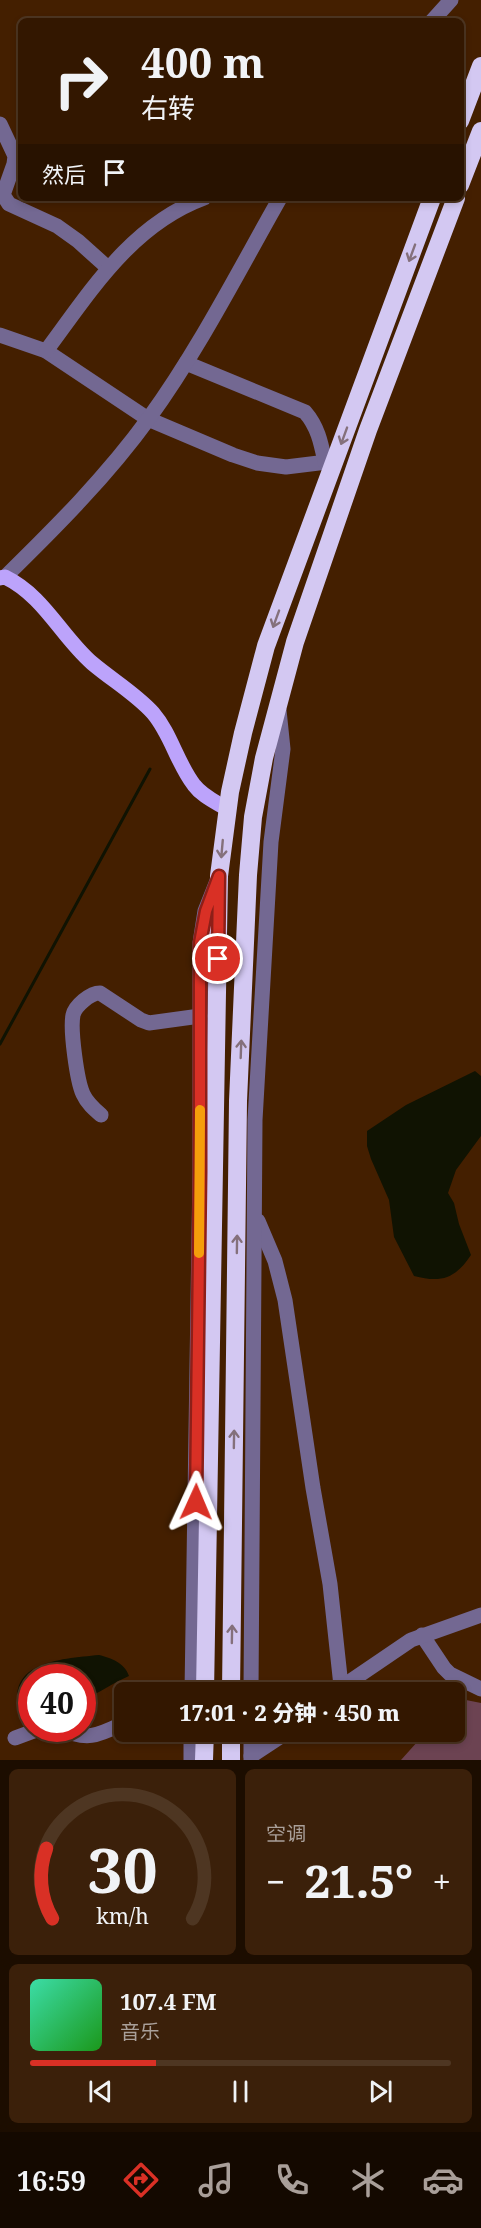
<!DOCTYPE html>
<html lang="zh">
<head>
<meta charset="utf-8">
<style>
  :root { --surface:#331700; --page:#3b200a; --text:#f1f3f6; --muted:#a99f99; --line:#4e3622; --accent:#d93025 }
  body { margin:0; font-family:"Noto Serif","Noto Sans SC",serif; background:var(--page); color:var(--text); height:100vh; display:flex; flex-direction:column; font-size:22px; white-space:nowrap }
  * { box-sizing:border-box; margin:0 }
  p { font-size:20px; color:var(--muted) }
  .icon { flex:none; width:33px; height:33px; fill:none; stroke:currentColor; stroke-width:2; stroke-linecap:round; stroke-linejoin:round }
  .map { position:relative; height:1760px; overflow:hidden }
  .side { display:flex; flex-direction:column; gap:9px; padding:9px; background:#1c0d00; flex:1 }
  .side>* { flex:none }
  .top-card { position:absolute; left:18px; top:18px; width:446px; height:183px; border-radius:9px; box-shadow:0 3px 9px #0003,0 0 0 2px var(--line); background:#331700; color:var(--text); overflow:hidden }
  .speed { position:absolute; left:18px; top:1664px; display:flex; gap:12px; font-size:30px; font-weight:700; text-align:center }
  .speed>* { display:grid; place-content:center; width:78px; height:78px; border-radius:50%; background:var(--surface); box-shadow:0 3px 9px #0003,0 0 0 2px var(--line); line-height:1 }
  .speed .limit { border:9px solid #d22; background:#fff; color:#111 }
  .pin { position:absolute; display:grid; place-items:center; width:51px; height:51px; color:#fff; margin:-26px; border:3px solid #fff; border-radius:50%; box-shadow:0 2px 6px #0007 }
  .me { position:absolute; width:66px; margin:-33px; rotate:1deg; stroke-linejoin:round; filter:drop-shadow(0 0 4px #0008) }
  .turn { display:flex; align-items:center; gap:21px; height:126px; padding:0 24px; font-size:27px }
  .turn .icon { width:78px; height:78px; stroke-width:2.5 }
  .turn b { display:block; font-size:42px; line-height:51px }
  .then { display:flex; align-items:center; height:57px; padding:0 24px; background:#0003; gap:12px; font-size:22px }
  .big { font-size:45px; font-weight:800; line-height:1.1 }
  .side .widget { flex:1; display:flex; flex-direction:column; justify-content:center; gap:9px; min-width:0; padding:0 21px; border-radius:9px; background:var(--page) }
  .side .dial { align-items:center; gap:0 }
  .dial svg { height:156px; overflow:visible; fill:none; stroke:var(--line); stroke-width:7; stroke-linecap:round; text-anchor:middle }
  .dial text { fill:var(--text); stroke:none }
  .song { display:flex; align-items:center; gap:18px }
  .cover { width:72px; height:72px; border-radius:9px; background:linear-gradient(135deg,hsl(160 70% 55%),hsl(120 70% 35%)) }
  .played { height:6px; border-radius:3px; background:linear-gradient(90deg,var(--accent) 30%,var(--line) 30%) }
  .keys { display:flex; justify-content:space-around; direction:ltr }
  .heat { display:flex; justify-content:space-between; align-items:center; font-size:33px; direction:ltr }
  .side .tiles { flex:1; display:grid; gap:9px; grid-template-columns:1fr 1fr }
  .widget:last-child { grid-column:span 2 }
  .trip { position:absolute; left:114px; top:1682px; width:351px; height:60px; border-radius:9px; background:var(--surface); box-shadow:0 3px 9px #0003,0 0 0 2px var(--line); font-weight:800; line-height:60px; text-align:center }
  .tabs { display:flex; height:96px; justify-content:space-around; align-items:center; background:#140900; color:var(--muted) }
  .tabs .icon { width:42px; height:42px }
  .tabs .selected { color:var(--accent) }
  .tabs b { font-size:27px; color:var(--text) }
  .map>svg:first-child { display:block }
  .green { fill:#6c4352 }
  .water { fill:#101302 }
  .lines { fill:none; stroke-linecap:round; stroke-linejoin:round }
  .stream { stroke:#101302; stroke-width:3 }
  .minor { stroke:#736892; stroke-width:15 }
  .major { stroke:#bca3fb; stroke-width:15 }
  .highway { stroke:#d3c8f2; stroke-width:18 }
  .oneway { stroke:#84707b }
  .route-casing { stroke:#8d1f18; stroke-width:15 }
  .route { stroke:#d93025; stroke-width:10 }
  .slow { stroke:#f59e0b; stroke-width:10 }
</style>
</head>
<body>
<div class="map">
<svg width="481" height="1760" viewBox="0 0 481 1760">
  <rect width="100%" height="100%" fill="#441f00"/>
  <path class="green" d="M 456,1698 L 481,1703 L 481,1760 L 401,1760 L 427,1731 L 454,1731 L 455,1700 Z"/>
  <g class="water">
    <path d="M 475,1071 L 481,1076 L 481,1136 L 456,1170 L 448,1193 L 454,1203 L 459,1224 L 471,1255 C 455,1279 441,1283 414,1276 L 394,1237 L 389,1200 L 371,1159 L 367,1146 L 367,1131 L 406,1105 Z"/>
    <path d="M 99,1655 C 111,1658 125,1663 129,1676 C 113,1683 99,1693 83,1700 L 82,1677 L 32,1677 L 31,1714 L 22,1719 C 0,1662 59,1659 99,1655 Z"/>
  </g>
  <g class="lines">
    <path class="stream" d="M 0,1044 L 150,769"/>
    <g class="minor">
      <path d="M 432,21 L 451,0"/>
      <path d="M 0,124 L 15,156 L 14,164 L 3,195 L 9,204 L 57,226 L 78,241 L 108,268"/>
      <path d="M 0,335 L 46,351 L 148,419 L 233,455 L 257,463 L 286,467 L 335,461"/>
      <path d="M 46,351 C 90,292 131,225 204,198"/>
      <path d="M 186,363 L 305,412 C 318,427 321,443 325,462"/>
      <path d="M 5,577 C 56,527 107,476 149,418 C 199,349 238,272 280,198"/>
      <path d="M 101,1115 C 94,1109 87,1103 83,1094 C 77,1081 70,1030 73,1015 C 75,1006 90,993 100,993 L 141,1020 L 149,1023 L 200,1016"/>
      <path d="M 258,1221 L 275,1261 L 285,1300 L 313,1488 L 330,1584 L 341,1686"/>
      <path d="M 422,1635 L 444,1668 L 450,1674 L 481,1689"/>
      <path d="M 336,1691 L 411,1640 L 481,1615"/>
      <path d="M 192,1692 L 200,1172 L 200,943 L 205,911 L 217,881"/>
      <path d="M 251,1692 L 255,1120 L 271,842 L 283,749 L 279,710"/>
      <path d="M 60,1728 C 87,1742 99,1735 124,1723"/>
      <path d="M 15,1738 L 42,1728"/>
      <path d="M 251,1756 L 289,1731"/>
      <path d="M 191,1760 L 191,1731"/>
      <path d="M 251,1760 L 251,1731"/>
    </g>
    <path class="major" d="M 0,578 L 5,577 C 44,596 61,636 92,663 C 112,680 136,694 153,713 C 171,734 177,763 194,785 C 202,796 216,802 227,809"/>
    <g class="highway">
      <path d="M 460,121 L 481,66"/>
      <path d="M 460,185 L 481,131"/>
      <path d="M 205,1692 L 219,876 L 230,792 L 243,733 L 266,646 L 432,198"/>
      <path d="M 231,1692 L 238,1101 L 248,875 L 253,817 L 264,758 L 295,642 L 368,430 L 456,198"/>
      <path d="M 204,1760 L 205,1731"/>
      <path d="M 231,1760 L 231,1731"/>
    </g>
  </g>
  <defs><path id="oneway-shaft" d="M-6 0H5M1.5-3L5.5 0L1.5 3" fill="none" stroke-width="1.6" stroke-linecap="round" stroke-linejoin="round" transform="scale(1.5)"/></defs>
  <g class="oneway">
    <use href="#oneway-shaft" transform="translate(412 253) rotate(110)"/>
    <use href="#oneway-shaft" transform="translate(344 436) rotate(110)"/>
    <use href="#oneway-shaft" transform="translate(276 619) rotate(110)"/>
    <use href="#oneway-shaft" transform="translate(222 849) rotate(95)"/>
    <use href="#oneway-shaft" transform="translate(241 1049) rotate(-88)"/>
    <use href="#oneway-shaft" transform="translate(237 1244) rotate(-89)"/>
    <use href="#oneway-shaft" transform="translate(234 1439) rotate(-89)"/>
    <use href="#oneway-shaft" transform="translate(232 1634) rotate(-89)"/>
  </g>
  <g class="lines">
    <g class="route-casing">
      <path id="route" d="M 196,1502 L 200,1172 L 200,943 L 206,911 L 219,876 L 218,959"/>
    </g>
    <use href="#route" class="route"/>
    <path class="slow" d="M 199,1253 L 200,1110"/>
  </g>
</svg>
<div class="speed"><div class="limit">40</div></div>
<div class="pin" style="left:218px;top:959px;background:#d93025"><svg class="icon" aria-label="arrive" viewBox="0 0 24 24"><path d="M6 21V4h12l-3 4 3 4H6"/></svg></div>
<svg class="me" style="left:196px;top:1502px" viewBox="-20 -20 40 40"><path d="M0-17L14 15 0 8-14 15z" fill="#d93025" stroke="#fff" stroke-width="4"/></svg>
<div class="trip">17:01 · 2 分钟 · 450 m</div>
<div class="top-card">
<div class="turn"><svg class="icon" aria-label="right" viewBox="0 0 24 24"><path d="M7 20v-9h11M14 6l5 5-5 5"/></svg><div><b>400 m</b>右转</div></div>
<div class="then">然后<svg class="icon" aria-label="arrive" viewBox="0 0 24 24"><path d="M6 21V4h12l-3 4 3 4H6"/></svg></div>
</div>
</div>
<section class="side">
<div class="tiles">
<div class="widget dial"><svg viewBox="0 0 100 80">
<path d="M14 69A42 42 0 1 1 86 69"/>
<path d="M14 69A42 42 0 0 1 11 33" stroke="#d93025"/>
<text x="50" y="56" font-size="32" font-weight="700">30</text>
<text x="50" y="72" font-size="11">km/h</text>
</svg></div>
<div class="widget"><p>空调</p>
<div class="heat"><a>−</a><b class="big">21.5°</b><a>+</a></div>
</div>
<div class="widget">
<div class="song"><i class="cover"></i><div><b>107.4 FM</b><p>音乐</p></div></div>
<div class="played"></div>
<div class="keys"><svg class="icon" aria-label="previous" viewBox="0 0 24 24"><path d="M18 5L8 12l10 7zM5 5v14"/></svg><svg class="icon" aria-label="pause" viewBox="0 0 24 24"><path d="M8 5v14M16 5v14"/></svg><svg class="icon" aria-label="next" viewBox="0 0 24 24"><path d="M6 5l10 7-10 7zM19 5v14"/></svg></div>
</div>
</div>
</section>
<nav class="tabs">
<b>16:59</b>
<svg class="icon selected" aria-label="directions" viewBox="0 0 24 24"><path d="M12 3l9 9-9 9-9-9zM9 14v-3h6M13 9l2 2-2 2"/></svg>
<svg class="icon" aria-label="music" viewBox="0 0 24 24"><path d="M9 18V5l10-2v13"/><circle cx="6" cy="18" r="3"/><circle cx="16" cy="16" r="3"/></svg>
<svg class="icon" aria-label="phone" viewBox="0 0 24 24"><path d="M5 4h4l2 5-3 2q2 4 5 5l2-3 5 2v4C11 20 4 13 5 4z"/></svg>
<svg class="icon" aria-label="climate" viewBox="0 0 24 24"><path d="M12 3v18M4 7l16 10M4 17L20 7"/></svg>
<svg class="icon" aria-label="car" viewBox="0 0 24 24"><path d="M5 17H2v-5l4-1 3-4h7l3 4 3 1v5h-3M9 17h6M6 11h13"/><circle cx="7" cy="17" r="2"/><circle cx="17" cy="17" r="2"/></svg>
</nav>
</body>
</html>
